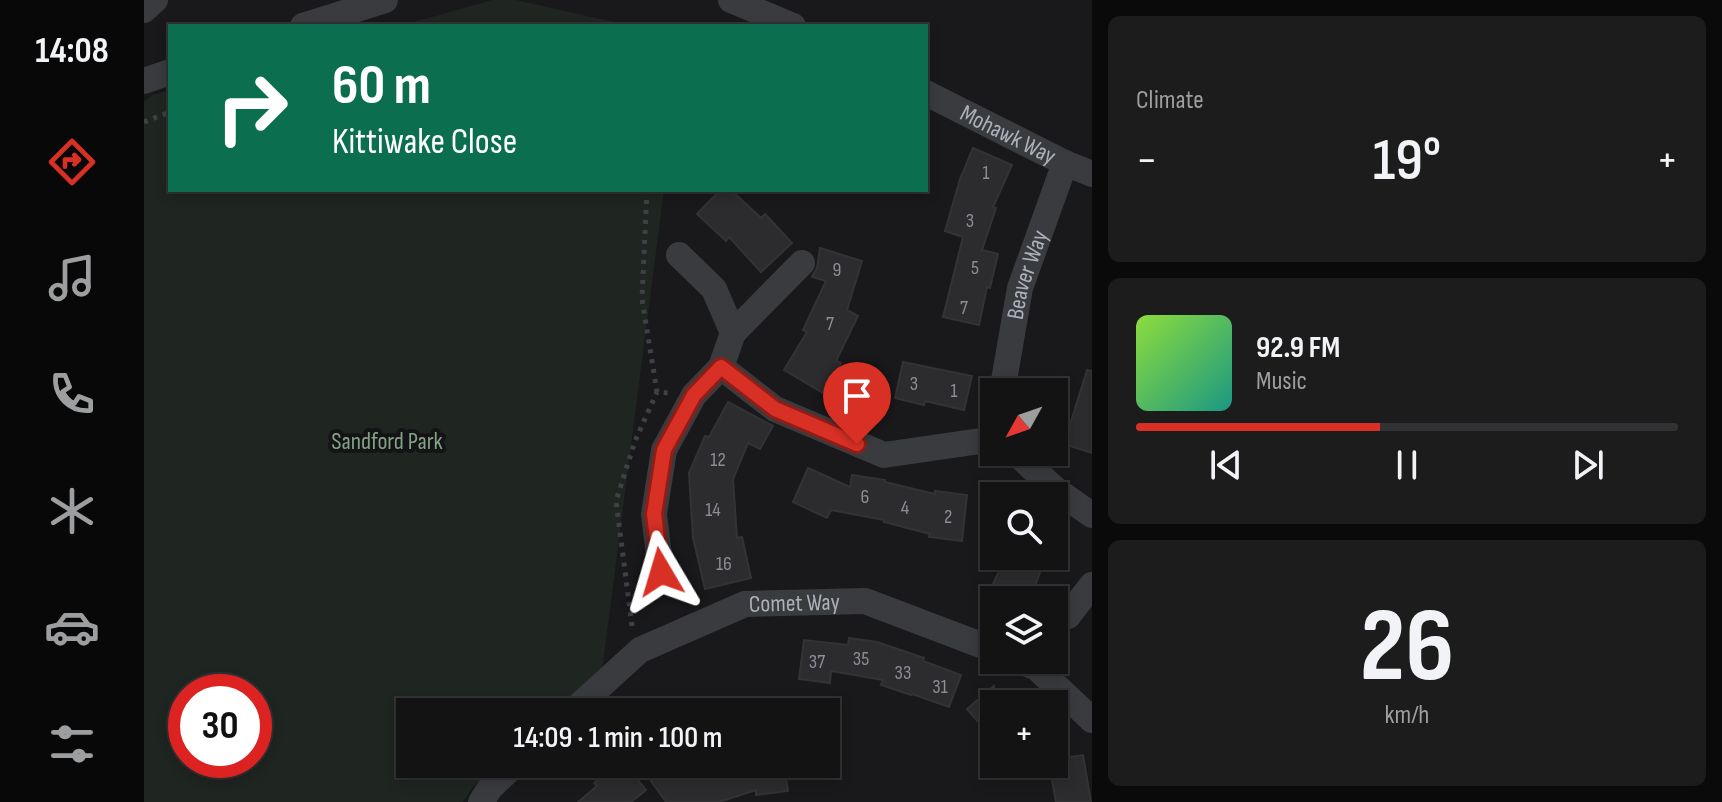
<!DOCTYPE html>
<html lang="en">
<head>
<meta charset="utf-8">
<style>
  :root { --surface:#131314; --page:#1c1c1d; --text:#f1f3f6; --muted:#9d9ea0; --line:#323234; --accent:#d93025 }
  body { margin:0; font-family:"Sofia Sans Condensed",sans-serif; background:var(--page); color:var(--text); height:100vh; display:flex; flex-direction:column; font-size:30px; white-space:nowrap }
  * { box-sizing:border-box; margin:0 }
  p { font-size:26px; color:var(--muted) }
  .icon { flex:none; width:44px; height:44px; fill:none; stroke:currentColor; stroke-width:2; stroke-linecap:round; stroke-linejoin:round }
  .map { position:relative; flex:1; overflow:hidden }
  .side { display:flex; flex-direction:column; gap:16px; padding:16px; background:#0a0a0b; width:630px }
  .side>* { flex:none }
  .hud { position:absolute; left:24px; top:24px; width:760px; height:168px; border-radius:0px; box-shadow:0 4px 12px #0003,0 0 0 2px var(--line); background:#0b6e4f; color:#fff; overflow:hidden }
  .needle { width:52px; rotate:230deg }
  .controls { position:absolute; left:836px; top:378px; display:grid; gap:16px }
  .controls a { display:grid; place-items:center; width:88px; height:88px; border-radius:0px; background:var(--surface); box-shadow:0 4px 12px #0003,0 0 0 2px var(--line); font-size:40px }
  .speed { position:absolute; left:24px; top:674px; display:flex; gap:16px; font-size:40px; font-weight:700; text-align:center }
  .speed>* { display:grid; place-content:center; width:104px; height:104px; border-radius:50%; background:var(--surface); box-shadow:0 4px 12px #0003,0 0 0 2px var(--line); line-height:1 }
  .speed .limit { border:12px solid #d22; background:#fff; color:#111 }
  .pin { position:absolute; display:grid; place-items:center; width:68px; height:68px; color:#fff; margin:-82px -34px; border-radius:50% 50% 50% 0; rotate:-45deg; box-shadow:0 0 8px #0007 }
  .pin .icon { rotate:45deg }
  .me { position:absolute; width:88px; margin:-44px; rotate:353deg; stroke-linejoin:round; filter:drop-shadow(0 0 6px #0008) }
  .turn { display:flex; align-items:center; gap:28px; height:168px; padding:0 32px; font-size:36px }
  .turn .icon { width:104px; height:104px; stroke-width:2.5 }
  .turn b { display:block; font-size:56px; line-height:68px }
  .big { font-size:60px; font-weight:600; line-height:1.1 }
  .side .tile { flex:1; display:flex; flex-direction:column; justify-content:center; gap:12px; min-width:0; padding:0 28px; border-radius:12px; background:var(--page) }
  .side .dial { align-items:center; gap:0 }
  .dial b { font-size:104px; line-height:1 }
  .song { display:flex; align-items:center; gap:24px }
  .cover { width:96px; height:96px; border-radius:12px; background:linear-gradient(135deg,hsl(90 70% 55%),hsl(170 70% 35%)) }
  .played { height:8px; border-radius:4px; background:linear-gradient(90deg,var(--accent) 45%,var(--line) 45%) }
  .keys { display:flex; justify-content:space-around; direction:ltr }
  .heat { display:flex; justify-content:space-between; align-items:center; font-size:44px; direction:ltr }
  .trip { position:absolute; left:252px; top:698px; width:444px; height:80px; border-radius:0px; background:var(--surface); box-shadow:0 4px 12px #0003,0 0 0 2px var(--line); font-weight:600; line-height:80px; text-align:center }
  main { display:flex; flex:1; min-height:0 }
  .tab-bar { display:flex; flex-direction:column; width:144px; justify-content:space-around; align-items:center; background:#080808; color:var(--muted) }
  .tab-bar .icon { width:56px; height:56px }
  .tab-bar .selected { color:var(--accent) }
  .tab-bar b { font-size:36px; color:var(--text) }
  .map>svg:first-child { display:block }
  .green { fill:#1f2520; fill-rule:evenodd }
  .building { fill:#2c2c2e; stroke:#333336; stroke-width:2 }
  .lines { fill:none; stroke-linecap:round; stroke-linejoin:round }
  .path { stroke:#404146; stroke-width:5; stroke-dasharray:4 6; stroke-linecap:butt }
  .minor { stroke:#3a3b3f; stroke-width:26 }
  .route-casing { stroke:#8d1f18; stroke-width:20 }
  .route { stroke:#d93025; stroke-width:14 }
  .labels { text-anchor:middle; stroke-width:8; stroke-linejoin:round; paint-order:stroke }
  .number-label { font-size:20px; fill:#8b8e96 }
  .street-label { font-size:24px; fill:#acb0b9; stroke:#141416 }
  .park-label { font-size:24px; fill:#84a386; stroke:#141416 }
</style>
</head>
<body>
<main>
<nav class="tab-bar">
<b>14:08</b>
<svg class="icon selected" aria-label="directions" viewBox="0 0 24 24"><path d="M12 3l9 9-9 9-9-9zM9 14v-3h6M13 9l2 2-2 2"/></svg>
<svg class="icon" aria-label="music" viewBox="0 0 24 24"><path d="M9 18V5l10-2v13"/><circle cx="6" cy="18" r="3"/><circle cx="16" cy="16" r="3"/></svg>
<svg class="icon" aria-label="phone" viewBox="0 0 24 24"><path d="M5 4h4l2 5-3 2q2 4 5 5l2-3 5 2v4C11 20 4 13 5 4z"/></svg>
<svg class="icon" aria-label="climate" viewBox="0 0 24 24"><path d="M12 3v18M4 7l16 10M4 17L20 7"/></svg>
<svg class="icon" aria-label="car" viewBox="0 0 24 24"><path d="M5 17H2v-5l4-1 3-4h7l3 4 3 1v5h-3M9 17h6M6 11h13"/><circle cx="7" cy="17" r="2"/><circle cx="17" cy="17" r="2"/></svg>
<svg class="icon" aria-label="filters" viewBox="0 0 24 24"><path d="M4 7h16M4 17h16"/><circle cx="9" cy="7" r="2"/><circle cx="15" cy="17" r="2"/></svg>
</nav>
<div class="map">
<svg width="948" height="802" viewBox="0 0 948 802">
  <rect width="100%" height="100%" fill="#19191b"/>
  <g class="green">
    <path d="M 348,0 L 372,0 L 488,26 L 256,26 Z"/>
    <path d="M 26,90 L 26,190 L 520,190 L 458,671 L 413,712 L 266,712 L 266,764 L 355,764 L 328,788 L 319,802 L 0,802 L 0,102 L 9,95 ZM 42,692 L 110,692 L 110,760 L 42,760 Z"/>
  </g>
  <g class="building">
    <path d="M 829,148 L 868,165 L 849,207 L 852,208 L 838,250 L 854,254 L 846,288 L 843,287 L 835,325 L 799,317 L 819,237 L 801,231 L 816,179 Z"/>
    <path d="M 576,190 L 587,190 L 617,218 L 621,214 L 648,243 L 617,272 L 585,237 L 582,241 L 553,214 Z"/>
    <path d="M 676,248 L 718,261 L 703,310 L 714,316 L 692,361 L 697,363 L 679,393 L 640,370 L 663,332 L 659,330 L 682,281 L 668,277 L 673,268 Z"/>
    <path d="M 759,362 L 828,376 L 820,410 L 781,401 L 780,405 L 751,398 Z"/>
    <path d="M 943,370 L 948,371 L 948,453 L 920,444 Z"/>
    <path d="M 584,402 L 629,426 L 616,449 L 604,443 L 589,479 L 593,538 L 598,537 L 607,578 L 561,589 L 549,538 L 545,473 L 561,436 L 565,437 Z"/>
    <path d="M 664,468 L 706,487 L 708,475 L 741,480 L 741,482 L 791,494 L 791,491 L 823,495 L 818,541 L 785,537 L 786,534 L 740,522 L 740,520 L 687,510 L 683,518 L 649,502 Z"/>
    <path d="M 862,556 L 902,556 L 886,600 L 857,600 L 844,595 Z"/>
    <path d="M 705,638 L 733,642 L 780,658 L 779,661 L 817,675 L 805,707 L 768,694 L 767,695 L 737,685 L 739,680 L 687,671 L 686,683 L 655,679 L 660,640 L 704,645 Z"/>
    <path d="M 850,686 L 850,740 L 823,709 Z"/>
    <path d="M 939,755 L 947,802 L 912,802 L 905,764 L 910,764 L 910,759 Z"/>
    <path d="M 473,764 L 481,764 L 502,790 L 487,802 L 434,802 L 453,786 L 450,783 Z"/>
    <path d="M 532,764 L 640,764 L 644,791 L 612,795 L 612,790 L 575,802 L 522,802 L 507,781 Z"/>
  </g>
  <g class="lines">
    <g class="path">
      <path d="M 0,122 L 26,112"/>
      <path d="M 503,190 L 498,299 L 513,392 L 525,393"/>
      <path d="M 488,626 L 472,501 L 491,441 L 513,392"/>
    </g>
    <g class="minor">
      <path d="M 587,0 L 649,26"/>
      <path d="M 0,10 L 11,0"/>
      <path d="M 159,26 L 241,0"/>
      <path d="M 0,81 L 26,72"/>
      <path id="s1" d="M 782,93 L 921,163 L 948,174"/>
      <path d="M 535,255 L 570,289 L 589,333 L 577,367 L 631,409 L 740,455 L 850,439"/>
      <path d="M 589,333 L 658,263"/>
      <path id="s2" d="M 858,392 L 876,288 L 921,163"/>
      <path d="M 871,452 L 912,490 L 948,515"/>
      <path d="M 517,572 L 510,514 L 520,450 L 550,395 L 577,367"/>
      <path d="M 924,616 L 948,585"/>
      <path d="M 874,660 L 893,668 L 948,720"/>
      <path id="s3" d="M 428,712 L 496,650 L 601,604 L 721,601 L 850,650"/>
      <path d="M 337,802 L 346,788 L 371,764"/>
    </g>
  </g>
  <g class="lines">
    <g class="route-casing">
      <path id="route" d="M 517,572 L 510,514 L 520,450 L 550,395 L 577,367 L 631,409 L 713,444"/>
    </g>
    <use href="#route" class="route"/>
  </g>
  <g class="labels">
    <g class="number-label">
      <text x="842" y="179">1</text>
      <text x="826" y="227">3</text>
      <text x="831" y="274">5</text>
      <text x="693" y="276">9</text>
      <text x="820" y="314">7</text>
      <text x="686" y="330">7</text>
      <text x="770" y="390">3</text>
      <text x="810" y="397">1</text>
      <text x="574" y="466">12</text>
      <text x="721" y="503">6</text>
      <text x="761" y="514">4</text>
      <text x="569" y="516">14</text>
      <text x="804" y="523">2</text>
      <text x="580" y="570">16</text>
      <text x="717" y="665">35</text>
      <text x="673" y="668">37</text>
      <text x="759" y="679">33</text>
      <text x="796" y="693">31</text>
    </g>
    <g class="street-label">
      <text dy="8" stroke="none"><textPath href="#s1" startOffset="92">Mohawk Way</textPath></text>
      <text dy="8" stroke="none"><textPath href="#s2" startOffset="120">Beaver Way</textPath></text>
      <text dy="8" stroke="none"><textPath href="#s3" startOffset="256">Comet Way</textPath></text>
    </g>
    <g class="park-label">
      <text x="243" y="449">Sandford Park</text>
    </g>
  </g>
</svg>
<div class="controls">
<a><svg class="needle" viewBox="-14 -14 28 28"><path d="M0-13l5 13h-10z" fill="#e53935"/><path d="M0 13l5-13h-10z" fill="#9d9ea0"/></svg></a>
<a><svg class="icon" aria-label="search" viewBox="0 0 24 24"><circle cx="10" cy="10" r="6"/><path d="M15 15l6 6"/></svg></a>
<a><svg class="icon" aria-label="layers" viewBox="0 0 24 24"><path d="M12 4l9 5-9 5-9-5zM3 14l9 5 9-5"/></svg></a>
<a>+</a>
</div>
<div class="speed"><div class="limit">30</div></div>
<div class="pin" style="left:713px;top:444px;background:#d93025"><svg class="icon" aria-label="arrive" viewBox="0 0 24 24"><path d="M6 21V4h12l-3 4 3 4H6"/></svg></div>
<svg class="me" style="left:517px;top:572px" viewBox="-20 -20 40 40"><path d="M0-17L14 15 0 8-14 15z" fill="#d93025" stroke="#fff" stroke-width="4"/></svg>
<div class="trip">14:09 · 1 min · 100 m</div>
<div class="hud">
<div class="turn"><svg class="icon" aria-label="right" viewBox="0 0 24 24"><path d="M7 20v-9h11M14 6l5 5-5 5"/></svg><div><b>60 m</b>Kittiwake Close</div></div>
</div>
</div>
<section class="side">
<div class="tile"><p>Climate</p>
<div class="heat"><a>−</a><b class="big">19°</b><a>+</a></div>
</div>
<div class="tile">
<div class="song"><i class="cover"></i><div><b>92.9 FM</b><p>Music</p></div></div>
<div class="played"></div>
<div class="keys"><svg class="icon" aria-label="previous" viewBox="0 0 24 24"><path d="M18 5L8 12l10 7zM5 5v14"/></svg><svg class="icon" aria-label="pause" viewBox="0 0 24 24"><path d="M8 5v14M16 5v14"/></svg><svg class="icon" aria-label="next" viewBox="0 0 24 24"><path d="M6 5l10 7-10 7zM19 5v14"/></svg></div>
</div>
<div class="tile dial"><b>26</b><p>km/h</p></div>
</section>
</main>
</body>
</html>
